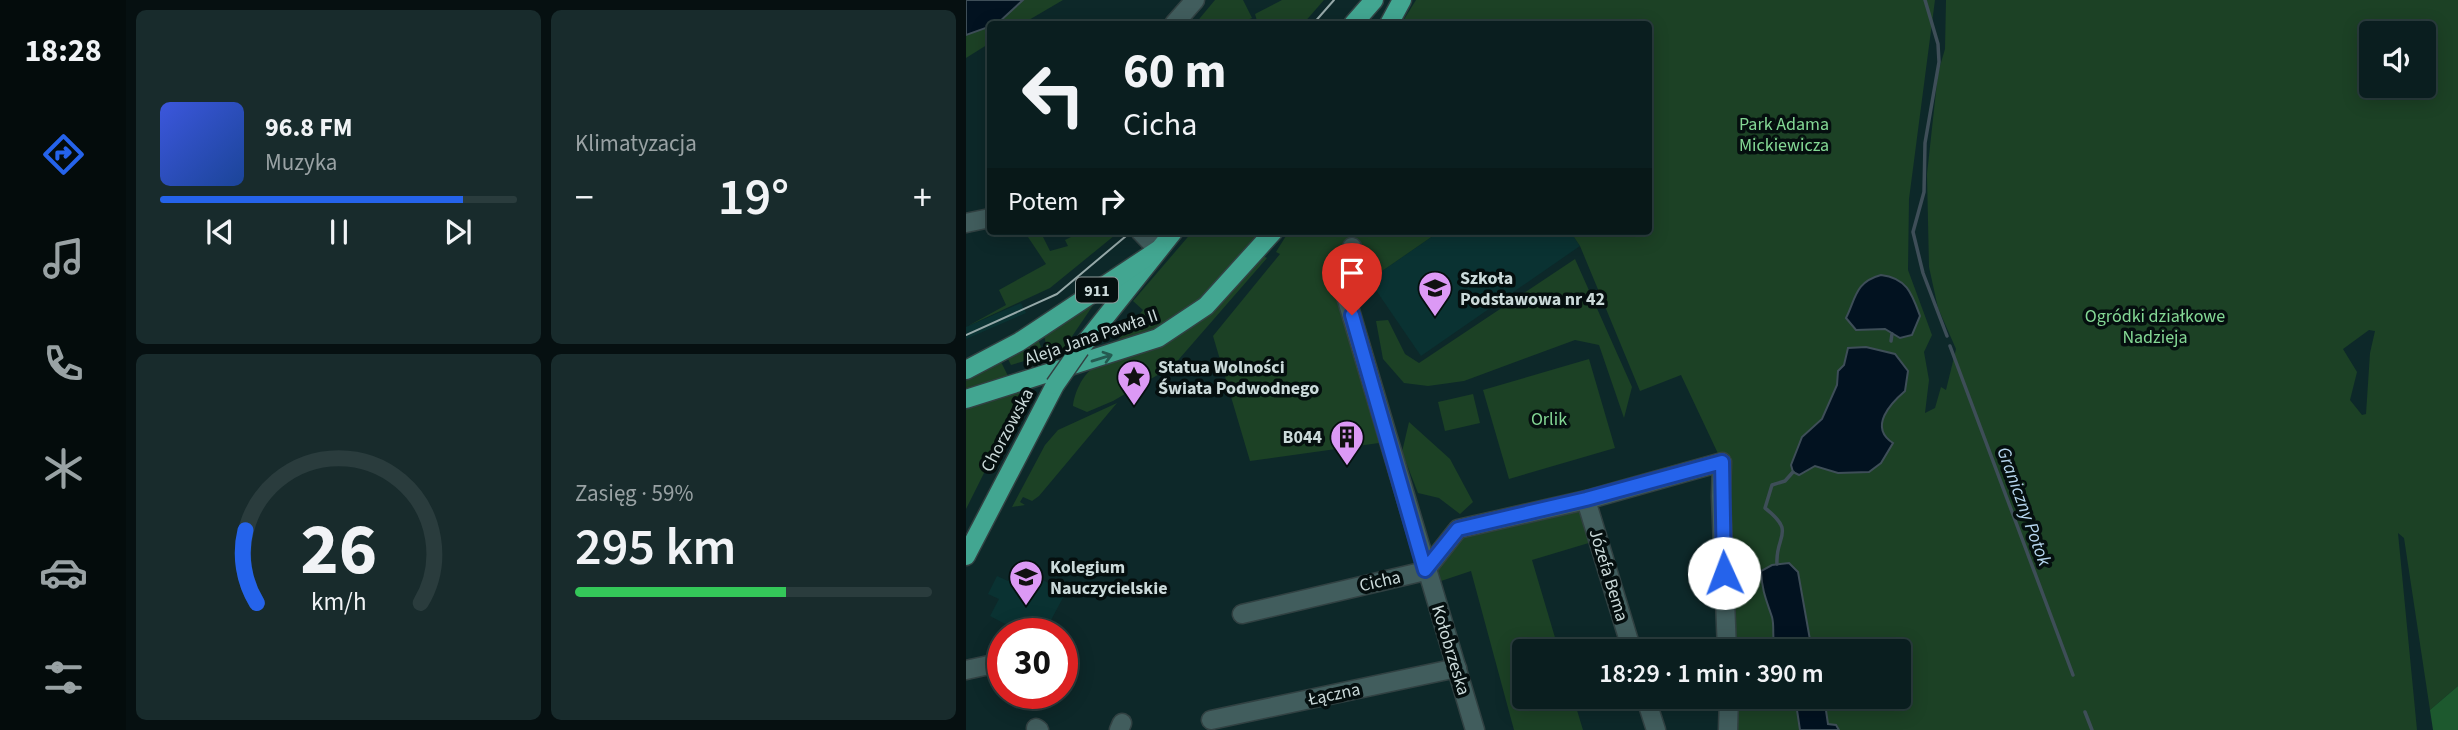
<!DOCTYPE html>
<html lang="pl">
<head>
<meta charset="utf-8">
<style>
  :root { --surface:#0a1e1f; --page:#182b2c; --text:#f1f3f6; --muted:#99a2a4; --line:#2a3c3d; --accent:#2563eb }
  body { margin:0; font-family:"Source Sans 3",sans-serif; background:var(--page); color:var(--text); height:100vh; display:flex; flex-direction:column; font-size:26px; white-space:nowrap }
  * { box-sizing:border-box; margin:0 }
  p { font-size:23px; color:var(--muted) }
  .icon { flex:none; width:38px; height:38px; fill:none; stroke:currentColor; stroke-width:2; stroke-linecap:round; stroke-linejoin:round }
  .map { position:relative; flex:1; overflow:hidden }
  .side { display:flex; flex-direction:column; gap:10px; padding:10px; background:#061011; width:840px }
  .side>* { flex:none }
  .banner { position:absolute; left:21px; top:21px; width:665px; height:214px; border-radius:7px; box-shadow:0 4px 18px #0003,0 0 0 2px var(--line); background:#0a1e1f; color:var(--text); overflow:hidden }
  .controls { position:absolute; left:1393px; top:21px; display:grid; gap:14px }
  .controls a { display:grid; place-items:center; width:77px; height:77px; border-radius:7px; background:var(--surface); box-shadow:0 4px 18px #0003,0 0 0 2px var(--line); font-size:35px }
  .speed { position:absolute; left:21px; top:618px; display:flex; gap:14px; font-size:35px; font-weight:700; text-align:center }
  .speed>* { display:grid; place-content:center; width:91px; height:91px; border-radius:50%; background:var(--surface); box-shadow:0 4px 18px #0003,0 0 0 2px var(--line); line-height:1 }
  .speed .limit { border:10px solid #d22; background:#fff; color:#111 }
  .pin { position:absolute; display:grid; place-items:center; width:60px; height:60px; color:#fff; margin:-72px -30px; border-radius:50% 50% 50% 0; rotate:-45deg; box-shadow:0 0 7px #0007 }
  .pin .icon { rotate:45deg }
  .me { position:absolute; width:77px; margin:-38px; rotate:358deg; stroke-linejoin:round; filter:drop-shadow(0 0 5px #0008) }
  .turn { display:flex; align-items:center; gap:24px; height:147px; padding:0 21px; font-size:32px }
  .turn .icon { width:91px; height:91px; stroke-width:2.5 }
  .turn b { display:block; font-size:49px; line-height:60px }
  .then { display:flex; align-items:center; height:66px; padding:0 21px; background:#0003; gap:14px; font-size:26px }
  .big { font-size:52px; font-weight:600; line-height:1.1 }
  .side .widget { flex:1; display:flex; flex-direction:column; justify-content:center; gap:10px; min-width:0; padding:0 24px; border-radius:10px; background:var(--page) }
  .side .dial { align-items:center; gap:0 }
  .dial svg { height:182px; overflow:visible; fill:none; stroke:var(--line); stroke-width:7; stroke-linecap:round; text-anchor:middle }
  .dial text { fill:var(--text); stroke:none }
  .song { display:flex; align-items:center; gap:21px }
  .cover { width:84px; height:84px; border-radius:10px; background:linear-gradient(135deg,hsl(230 70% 55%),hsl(220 70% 35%)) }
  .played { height:7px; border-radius:4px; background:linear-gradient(90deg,var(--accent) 85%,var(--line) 85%) }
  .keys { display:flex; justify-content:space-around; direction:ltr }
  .heat { display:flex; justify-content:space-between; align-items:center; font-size:38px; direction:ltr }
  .charge { height:10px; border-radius:5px; background:linear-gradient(90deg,#34c759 59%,var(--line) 0) }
  .side .tiles { flex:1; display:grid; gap:10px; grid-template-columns:repeat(2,1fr) }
  .trip { position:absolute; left:546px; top:639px; width:399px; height:70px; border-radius:7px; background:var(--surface); box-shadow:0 4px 18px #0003,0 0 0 2px var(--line); font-weight:600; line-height:70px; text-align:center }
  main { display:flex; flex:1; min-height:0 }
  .tab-bar { display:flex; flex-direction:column; width:126px; justify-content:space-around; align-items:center; background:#040c0c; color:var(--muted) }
  .tab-bar .icon { width:49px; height:49px }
  .tab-bar .on { color:var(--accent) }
  .tab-bar b { font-size:32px; color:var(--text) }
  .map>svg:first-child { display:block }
  .built { fill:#0a3232 }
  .green { fill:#1c4125; fill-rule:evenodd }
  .forest { fill:#1d592e }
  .water { fill:#021220; stroke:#3e4e58; stroke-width:2 }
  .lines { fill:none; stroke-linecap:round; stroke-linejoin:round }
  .stream { stroke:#3e4e58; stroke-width:3.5 }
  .minor-casing { stroke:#314142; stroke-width:21 }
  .major-casing { stroke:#314142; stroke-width:21 }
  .minor { stroke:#415d5d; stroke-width:18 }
  .major { stroke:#42a691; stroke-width:18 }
  .tram { stroke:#96a9a9; stroke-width:2 }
  .major-bridge-casing { stroke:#314142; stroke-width:21; stroke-linecap:butt }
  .major-bridge { stroke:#42a691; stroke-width:18 }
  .oneway { stroke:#245a50 }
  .route-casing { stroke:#184099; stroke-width:18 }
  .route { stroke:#2563eb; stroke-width:12 }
  .labels { text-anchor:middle; stroke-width:7; stroke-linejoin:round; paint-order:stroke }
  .shield { fill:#050f0f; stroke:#909d9d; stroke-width:2 }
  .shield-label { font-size:16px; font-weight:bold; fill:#cbdada }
  .park-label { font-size:18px; fill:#84d895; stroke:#050f0f }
  .poi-label { font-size:18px; font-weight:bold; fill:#cbdada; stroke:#050f0f; text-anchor:start }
  .street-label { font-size:18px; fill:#cbdada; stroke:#050f0f }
  .water-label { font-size:19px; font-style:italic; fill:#b7d6f0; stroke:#050f0f }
</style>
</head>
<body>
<main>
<nav class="tab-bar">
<b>18:28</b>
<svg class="icon on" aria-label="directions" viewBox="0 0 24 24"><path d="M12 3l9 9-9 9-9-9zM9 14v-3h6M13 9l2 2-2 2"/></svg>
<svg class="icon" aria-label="music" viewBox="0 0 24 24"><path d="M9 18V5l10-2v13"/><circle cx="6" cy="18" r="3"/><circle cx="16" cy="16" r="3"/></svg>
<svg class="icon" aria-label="phone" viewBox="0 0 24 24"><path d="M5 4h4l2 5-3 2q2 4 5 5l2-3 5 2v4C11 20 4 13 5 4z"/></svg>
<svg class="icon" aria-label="climate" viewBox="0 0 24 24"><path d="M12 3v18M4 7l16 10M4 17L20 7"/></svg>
<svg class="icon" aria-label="car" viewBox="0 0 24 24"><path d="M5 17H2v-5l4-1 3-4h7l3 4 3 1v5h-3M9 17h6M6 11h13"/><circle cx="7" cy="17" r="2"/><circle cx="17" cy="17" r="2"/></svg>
<svg class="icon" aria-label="filters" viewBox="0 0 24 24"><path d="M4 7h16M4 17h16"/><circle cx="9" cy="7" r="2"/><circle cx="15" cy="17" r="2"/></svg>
</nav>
<section class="side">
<div class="tiles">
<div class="widget">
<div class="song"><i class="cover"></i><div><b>96.8 FM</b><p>Muzyka</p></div></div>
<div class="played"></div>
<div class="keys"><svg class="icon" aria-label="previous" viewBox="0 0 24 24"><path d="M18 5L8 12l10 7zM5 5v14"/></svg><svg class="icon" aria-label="pause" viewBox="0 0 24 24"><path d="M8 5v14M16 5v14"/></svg><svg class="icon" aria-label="next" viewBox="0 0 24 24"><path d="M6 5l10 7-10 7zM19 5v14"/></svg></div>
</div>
<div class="widget"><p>Klimatyzacja</p>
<div class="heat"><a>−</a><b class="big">19°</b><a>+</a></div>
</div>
<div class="widget dial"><svg viewBox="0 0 100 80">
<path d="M14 69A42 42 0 1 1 86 69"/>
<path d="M14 69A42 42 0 0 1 9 37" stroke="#2563eb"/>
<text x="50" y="56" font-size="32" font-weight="700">26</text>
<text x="50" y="72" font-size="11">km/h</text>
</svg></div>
<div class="widget"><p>Zasięg · 59%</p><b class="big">295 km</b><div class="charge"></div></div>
</div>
</section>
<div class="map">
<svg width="1492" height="730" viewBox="0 0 1492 730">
  <rect width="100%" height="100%" fill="#0d2829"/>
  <g class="built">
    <path d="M 474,231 L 604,231 L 614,246 L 455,356 L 403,280 Z"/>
    <path d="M 55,303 L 60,313 L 0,339 L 0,327 Z"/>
    <path d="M 50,566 L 100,592 L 78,633 L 48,633 L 49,629 L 24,616 L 33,599 L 22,594 L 31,576 L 42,581 Z"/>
  </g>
  <g class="green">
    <path d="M 0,0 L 97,0 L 56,24 L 24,24 L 24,43 L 0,58 Z"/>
    <path d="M 249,0 L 277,0 L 286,18 L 273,24 L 229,24 Z"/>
    <path d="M 316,0 L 358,0 L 337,24 L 285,24 L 291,21 L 289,14 Z"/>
    <path d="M 450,0 L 969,0 L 943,199 L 942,270 L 966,335 L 958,352 L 963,380 L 959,413 L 969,408 L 975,387 L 980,390 L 990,349 L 972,308 L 963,267 L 961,174 L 972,73 L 979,49 L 980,0 L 1492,0 L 1492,686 L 1464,710 L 1438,538 L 1432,533 L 1451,730 L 762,730 L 763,697 L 933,696 L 933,651 L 761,651 L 756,462 L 715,375 L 674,391 L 614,246 L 604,231 L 682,231 L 682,24 L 435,24 ZM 1405,33 L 1458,33 L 1458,86 L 1405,86 ZM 1403,330 L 1409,331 L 1404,353 L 1400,414 L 1396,415 L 1384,400 L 1391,372 L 1377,349 Z"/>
    <path d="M 58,231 L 74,231 L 84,251 L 102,246 L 99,240 L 107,236 L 104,231 L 154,231 L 84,288 L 2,326 L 40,305 L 33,290 L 80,264 Z"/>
    <path d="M 227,231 L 299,231 L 234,302 L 202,325 L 146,347 L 177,310 L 167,301 Z"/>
    <path d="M 323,231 L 474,231 L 403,280 L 369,271 L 413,443 L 284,461 L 247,336 L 314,254 L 310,252 Z"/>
    <path d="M 297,256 L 301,258 L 207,366 L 147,401 L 121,412 L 107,406 C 108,394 116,376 126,369 C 143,359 169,357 188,349 C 234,329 264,293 297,256 Z"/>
    <path d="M 609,259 L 666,387 L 658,418 L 633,345 L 609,340 L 498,381 L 462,386 L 438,383 L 417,359 L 410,321 L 422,320 L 439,354 L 453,363 Z"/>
    <path d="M 130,301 L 92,357 L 82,351 L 78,336 Z"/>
    <path d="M 72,339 L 78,355 L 45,365 L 42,359 L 35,362 L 43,378 L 0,391 L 0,378 Z"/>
    <path d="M 623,359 L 649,448 L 543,479 L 517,390 Z"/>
    <path d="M 60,389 L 0,509 L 0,407 Z"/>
    <path d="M 507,394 L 514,423 L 479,431 L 472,402 Z"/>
    <path d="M 151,403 L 73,496 L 66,501 L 57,497 L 54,502 L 59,505 L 46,507 L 79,445 L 92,430 Z"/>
    <path d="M 443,422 L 484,459 L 507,502 L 494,514 L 473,498 L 452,493 L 436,452 Z"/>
    <path d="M 616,506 L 626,542 L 566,560 L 593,651 L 558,651 L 558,696 L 607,697 L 617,730 L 548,730 L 505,571 L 469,583 L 462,559 L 495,535 Z"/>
  </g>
  <path class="forest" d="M 1492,686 L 1492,730 L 1467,730 L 1464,710 Z"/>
  <g class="water">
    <path d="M 0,0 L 57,0 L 31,24 L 0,35 Z"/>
    <path d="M 915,275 C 941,278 946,294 954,316 L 946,335 L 934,338 L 919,329 L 890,330 L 880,318 C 890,298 889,282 915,275 Z"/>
    <path d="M 900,347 L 929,354 L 942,371 L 939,391 C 925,403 902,427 927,443 L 915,463 L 903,472 L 872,473 L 849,466 L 833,475 L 827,472 L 825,465 L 836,437 L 856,419 L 871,385 L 872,371 L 878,365 L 882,348 Z"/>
    <path d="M 823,563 L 832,572 L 846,651 L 810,651 C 805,639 809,628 806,617 C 800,599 796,591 795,571 L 806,565 Z"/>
    <path d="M 829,697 L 858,697 L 862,724 L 870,725 L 873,730 L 834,730 Z"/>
  </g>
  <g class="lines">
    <g class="stream">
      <path d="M 959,0 L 972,44 L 973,62 L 959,143 L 958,192 L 947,232 L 957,273 L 981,336"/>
      <path d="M 925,341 L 926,334"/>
      <path d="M 984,346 L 1107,675"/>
      <path d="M 811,564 C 809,535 831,533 799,508 L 806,485 L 819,481 L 827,472"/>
      <path d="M 1119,712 L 1126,730"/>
    </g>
    <g class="minor-casing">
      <g id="minor">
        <path d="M 208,24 L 229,0"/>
        <path d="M 0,223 L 24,218"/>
        <path d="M 174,231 L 192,250"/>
        <path d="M 386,247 L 378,290 L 509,730"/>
        <path d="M 620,500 L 666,651"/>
        <path d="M 276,614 L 459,571 L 492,529 L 620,500 L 756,462 L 755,496 L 761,651"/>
        <path d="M 0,670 L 37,662"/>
        <path d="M 679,696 L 690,730"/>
        <path d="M 245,720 L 491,668"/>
        <path d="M 70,728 L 73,730"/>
        <path d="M 153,730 L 156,723"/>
        <path d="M 762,730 L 763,696"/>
      </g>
    </g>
    <g class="major-casing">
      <g id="major">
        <path d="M 387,24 L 408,0"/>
        <path d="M 423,24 L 436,0"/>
        <path d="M 114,349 L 208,231"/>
        <path d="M 0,370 L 53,342 L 192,250"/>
        <path d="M 0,399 L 192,338 L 240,306 L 308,231"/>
        <path d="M 0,556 L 89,385"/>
      </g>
    </g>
    <use href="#minor" class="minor"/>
    <use href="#major" class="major"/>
    <g class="tram">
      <path d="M 347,24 L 368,0"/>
      <path d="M 0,335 L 91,294 L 166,231"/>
    </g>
    <g class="major-bridge-casing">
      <path id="major-bridge" d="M 89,385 L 114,349"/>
    </g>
    <use href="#major-bridge" class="major-bridge"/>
  </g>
  <defs><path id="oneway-shaft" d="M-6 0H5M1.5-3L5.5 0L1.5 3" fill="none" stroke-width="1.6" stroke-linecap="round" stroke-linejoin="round" transform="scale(1.75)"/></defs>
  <use class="oneway" href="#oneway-shaft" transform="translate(136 358) rotate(-17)"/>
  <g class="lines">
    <g class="route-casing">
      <path id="route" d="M 386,315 L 459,570 L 492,529 L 620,499 L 756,462 L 758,573"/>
    </g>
    <use href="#route" class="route"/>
  </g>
  <defs>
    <g id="school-pin" transform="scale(1.75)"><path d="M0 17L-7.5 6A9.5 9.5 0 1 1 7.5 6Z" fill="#dc99f5" stroke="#050f0f"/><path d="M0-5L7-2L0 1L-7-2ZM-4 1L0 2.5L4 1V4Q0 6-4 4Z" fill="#111"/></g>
    <g id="sight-pin" transform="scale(1.75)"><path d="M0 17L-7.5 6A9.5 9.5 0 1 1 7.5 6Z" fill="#dc99f5" stroke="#050f0f"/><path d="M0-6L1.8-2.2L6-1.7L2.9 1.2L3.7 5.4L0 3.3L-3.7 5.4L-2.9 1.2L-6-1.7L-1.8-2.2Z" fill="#111"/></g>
    <g id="building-pin" transform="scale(1.75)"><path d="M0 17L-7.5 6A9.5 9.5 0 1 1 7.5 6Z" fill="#dc99f5" stroke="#050f0f"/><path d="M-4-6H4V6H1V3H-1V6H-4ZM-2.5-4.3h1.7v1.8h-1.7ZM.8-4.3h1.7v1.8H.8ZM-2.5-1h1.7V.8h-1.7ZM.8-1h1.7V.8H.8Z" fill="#111"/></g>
    <g id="university-pin" transform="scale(1.75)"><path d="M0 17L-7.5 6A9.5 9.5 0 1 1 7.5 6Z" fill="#dc99f5" stroke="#050f0f"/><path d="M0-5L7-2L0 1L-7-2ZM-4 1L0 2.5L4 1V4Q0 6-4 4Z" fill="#111"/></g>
  </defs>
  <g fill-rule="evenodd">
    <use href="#school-pin" x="469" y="288"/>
    <use href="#sight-pin" x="168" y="377"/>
    <use href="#building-pin" x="381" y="437"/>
    <use href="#university-pin" x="60" y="577"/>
  </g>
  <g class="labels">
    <rect class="shield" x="110" y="277.5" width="42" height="25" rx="5"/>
    <g class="shield-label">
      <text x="131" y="296">911</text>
    </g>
    <g class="park-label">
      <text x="818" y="130">Park Adama<tspan x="818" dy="21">Mickiewicza</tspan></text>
      <text x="1189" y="322">Ogródki działkowe<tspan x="1189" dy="21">Nadzieja</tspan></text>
      <text x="583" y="425">Orlik</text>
    </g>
    <g class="poi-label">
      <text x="494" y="284">Szkoła<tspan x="494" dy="21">Podstawowa nr 42</tspan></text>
      <text x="192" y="373">Statua Wolności<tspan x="192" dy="21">Świata Podwodnego</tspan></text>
      <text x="356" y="443" text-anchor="end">B044</text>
      <text x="84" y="573">Kolegium<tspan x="84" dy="21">Nauczycielskie</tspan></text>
    </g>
    <g class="street-label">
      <text transform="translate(125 337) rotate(-19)" y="6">Aleja Jana Pawła II</text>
      <text transform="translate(41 430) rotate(-62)" y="6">Chorzowska</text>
      <text transform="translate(643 575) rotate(73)" y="6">Józefa Bema</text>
      <text transform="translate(414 581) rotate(-13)" y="6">Cicha</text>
      <text transform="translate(485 650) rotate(73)" y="6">Kołobrzeska</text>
      <text transform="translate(368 694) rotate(-12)" y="6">Łączna</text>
    </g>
    <g class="water-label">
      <text transform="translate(1059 506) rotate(70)" y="7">Graniczny Potok</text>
    </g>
  </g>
</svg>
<div class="controls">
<a><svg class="icon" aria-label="sound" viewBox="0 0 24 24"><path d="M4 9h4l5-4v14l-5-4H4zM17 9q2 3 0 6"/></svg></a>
</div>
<div class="speed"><div class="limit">30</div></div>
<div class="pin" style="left:386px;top:315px;background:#d93025"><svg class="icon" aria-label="arrive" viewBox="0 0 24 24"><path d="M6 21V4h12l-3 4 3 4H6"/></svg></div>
<svg class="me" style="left:758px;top:573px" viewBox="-20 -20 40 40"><circle r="19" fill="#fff"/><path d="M0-13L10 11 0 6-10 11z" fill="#2563eb"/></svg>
<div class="trip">18:29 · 1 min · 390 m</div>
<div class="banner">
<div class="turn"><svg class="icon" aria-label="left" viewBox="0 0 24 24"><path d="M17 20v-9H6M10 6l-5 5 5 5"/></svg><div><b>60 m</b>Cicha</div></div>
<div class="then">Potem<svg class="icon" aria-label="right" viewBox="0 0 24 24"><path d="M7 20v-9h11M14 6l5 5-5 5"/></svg></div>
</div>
</div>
</main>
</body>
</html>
